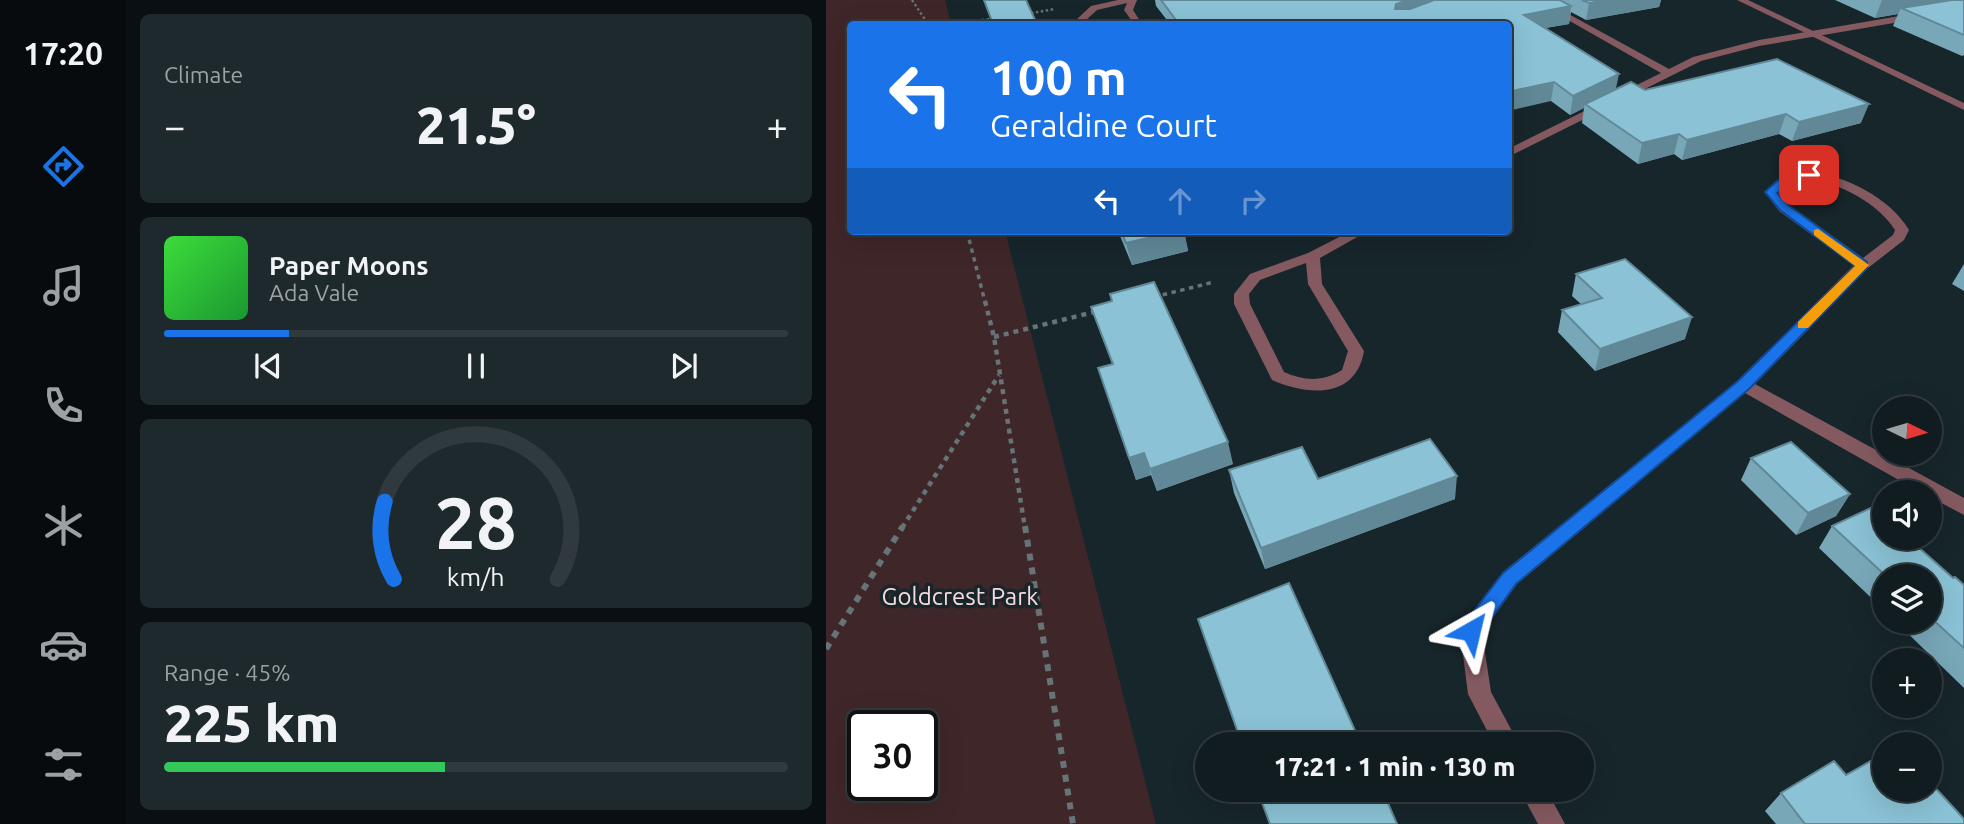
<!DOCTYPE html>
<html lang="en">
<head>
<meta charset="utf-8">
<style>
  :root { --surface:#111c20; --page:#1e292d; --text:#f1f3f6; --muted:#9ca1a5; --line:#303a3e; --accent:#1a73e8 }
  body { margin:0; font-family:Ubuntu,sans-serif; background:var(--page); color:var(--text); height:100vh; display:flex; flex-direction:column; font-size:26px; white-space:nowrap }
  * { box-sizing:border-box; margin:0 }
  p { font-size:23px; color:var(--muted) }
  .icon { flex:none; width:38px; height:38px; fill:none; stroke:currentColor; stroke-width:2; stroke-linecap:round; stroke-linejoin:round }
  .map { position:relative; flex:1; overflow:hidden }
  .panel { display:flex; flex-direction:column; gap:14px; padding:14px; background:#090f12; width:700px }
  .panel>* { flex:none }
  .top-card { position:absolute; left:21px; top:21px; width:665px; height:214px; border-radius:7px; box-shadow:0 7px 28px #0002,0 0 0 2px var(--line); background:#1a73e8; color:#fff; overflow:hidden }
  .needle { width:46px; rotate:95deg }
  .buttons { position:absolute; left:1046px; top:396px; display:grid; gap:14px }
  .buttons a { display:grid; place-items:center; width:70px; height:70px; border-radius:50%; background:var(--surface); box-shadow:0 7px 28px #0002,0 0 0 2px var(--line); font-size:35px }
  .speed { position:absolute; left:21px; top:710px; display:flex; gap:14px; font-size:35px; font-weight:700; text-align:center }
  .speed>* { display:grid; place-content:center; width:91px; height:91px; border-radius:50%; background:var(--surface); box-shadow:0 7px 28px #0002,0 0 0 2px var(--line); line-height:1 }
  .speed .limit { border:4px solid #111; border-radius:10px; background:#fff; color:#111 }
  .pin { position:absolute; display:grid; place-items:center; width:60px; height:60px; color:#fff; margin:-30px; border-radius:14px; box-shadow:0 4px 10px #0006 }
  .me { position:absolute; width:77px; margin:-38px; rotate:37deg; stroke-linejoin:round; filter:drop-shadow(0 0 5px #0008) }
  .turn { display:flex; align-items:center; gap:24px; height:147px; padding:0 28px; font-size:32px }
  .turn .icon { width:91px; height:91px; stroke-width:2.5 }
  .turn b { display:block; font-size:49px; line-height:60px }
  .lanes { display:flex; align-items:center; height:66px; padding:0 28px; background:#0003; justify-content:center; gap:35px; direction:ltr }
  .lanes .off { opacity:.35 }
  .big { font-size:52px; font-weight:800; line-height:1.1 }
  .panel .tile { flex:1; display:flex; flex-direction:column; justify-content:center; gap:10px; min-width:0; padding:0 24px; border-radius:10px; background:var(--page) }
  .panel .dial { align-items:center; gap:0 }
  .dial svg { height:182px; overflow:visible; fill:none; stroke:var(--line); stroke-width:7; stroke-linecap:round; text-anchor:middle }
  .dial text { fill:var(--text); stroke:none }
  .song { display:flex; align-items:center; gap:21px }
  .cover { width:84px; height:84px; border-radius:10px; background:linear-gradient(135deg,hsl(120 70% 55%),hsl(130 70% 35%)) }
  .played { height:7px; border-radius:4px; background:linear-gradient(90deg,var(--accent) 20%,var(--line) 20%) }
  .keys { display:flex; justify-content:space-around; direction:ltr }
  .heat { display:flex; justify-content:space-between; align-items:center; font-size:38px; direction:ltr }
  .charge { height:10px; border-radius:5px; background:linear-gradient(90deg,#34c759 45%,var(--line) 0) }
  .trip { position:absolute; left:369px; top:732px; width:399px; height:70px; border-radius:35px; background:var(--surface); box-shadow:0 7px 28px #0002,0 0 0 2px var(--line); font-weight:800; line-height:70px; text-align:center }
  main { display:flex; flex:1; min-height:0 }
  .tabs { display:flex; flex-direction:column; width:126px; justify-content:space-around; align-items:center; background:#070b0d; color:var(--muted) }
  .tabs .icon { width:49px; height:49px }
  .tabs .on { color:var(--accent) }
  .tabs b { font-size:32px; color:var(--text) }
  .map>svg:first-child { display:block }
  .green { fill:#3f2629; fill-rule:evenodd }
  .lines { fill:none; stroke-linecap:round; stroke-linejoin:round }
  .path-far3 { stroke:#667377; stroke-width:2.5; stroke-dasharray:2.5 2.5; stroke-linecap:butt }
  .path-far2 { stroke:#667377; stroke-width:3.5; stroke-dasharray:4.5 4.5; stroke-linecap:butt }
  .path-far1 { stroke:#667377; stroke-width:4.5; stroke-dasharray:5 5; stroke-linecap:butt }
  .path { stroke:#667377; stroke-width:6; stroke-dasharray:7 7; stroke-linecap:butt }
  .minor { fill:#845a60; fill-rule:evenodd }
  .tertiary { fill:#845a60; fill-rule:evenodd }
  .wall { fill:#78a7b8 }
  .shaded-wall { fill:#618896 }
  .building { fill:#8bc2d6; stroke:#618896; stroke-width:2 }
  .route { fill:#1a73e8; stroke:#114b97; stroke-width:2 }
  .slow { fill:#f59e0b }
  .labels { text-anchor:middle; stroke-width:7; stroke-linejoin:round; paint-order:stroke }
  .near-park-label { font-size:24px; fill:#fad9dc; stroke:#17262b }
</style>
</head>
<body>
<main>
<nav class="tabs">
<b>17:20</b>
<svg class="icon on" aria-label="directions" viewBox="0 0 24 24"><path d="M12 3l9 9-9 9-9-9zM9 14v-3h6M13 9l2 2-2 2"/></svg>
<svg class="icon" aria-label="music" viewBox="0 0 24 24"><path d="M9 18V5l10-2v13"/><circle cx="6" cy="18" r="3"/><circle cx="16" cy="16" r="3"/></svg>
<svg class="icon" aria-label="phone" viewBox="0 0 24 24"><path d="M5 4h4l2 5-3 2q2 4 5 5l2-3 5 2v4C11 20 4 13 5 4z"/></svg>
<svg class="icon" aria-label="climate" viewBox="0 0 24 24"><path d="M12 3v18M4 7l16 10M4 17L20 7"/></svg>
<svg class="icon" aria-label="car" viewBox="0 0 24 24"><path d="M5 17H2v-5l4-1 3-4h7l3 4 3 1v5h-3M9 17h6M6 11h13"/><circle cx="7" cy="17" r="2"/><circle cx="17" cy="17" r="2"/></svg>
<svg class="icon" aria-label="filters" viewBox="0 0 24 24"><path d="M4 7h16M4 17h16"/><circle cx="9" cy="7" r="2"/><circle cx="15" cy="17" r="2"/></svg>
</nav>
<section class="panel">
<div class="tile"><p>Climate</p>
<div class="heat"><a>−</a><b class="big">21.5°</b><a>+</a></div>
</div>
<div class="tile">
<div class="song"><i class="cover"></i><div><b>Paper Moons</b><p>Ada Vale</p></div></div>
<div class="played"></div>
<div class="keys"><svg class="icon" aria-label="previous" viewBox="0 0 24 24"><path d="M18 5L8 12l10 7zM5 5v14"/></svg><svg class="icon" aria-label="pause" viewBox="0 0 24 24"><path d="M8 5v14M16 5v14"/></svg><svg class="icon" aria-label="next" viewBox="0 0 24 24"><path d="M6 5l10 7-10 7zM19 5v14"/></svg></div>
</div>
<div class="tile dial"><svg viewBox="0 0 100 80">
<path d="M14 69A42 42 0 1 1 86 69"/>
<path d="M14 69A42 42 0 0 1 10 35" stroke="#1a73e8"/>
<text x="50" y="56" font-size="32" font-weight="700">28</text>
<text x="50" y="72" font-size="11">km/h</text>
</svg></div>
<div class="tile"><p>Range · 45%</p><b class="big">225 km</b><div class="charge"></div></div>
</section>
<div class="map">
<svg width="1138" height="824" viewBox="0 0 1138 824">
  <rect width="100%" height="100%" fill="#17262b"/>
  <path class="green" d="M 0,0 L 119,0 L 125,24 L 24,24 L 24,231 L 179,231 L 330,824 L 0,824 ZM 37,726 L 96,726 L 96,786 L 37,786 Z"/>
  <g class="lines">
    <g class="path-far3">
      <path d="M 86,0 L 102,24"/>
      <path d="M 200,14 L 229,9"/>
      <path d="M 126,24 L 171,18"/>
    </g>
    <g class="path-far2">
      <path d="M 141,231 L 159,302"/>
      <path d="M 328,297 L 388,282"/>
    </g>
    <g class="path-far1">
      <path d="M 159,301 L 168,337 L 199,528"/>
      <path d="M 168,337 L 272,311"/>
      <path d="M 76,528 L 173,375"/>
    </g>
    <g class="path">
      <path d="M 199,526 L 247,824"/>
      <path d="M 0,649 L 77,526"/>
    </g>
    <g class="minor">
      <path d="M 292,0 L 311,0 L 307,10 L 316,24 L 308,24 L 298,10 L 301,3 L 271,10 L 260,20 L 262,24 L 254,24 L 250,20 L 265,6 Z"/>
      <path d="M 707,0 L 717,0 L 843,69 L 867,57 L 933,40 L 1138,5 L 1138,11 L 933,46 L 875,61 L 682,157 L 682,149 L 835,73 Z"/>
      <path d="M 983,172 C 1019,175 1064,198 1083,230 L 1078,240 L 1042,268 L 929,384 L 1138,498 L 1138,515 L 1104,497 L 1104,492 L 1094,492 L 919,393 L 691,584 L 656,633 L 665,692 L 693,744 L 668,744 L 642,694 L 634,631 L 677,572 L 912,381 L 1028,265 L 953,211 L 939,192 L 953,180 ZM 983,180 C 1013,182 1053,204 1069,230 L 1067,235 L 1037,258 L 963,205 L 952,193 L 962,186 Z"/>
      <path d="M 525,231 L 542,231 L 494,258 L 496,284 L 538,351 C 530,399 482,396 446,380 L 408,304 L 408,294 L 424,274 L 482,253 ZM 480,263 L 482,284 L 522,351 L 516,370 C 497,382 478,381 458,372 L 424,304 L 423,294 L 434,280 Z"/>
      <path d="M 693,789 L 720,789 L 739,824 L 712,824 Z"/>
    </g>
    <path class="tertiary" d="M 911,0 L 922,0 L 1138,103 L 1138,110 Z"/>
  </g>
  <g class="wall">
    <path d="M 329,0 L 835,0 L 833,7 L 760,20 L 745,12 L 743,24 L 719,28 L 790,89 L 819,90 L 1035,123 L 966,141 L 953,134 L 856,160 L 848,154 L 812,164 L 756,123 L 758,108 L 744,115 L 725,101 L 682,24 L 344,24 L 330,6 Z"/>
    <path d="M 1009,0 L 1138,0 L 1138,55 L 1136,56 L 1067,26 L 1072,14 L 1049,18 Z"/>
    <path d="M 292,231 L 358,231 L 362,251 L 306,265 Z"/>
    <path d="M 1138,264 L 1138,291 L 1126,284 Z"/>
    <path d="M 750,274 L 859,339 L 769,371 L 732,332 L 736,310 L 755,304 L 746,296 Z"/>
    <path d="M 265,307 L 407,464 L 331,491 L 325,475 L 310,480 L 272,368 L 286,364 Z"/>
    <path d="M 925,458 L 1024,494 L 1010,516 L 970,535 L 915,480 Z"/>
    <path d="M 403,470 L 629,499 L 439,569 L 408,493 Z"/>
    <path d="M 1006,526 L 1127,578 L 1138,585 L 1138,688 L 1069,621 L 1104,621 L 1104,576 L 1059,576 L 1059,611 L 993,548 Z"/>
    <path d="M 1020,775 L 1138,824 L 950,824 L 939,811 L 955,793 Z"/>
  </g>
  <g class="shaded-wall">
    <path d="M 582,0 L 628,0 L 570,22 L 570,4 Z"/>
    <path d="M 781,0 L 835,0 L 833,7 L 760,20 L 763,3 Z"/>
    <path d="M 1056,0 L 1138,0 L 1075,8 L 1072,14 L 1049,18 Z"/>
    <path d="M 745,6 L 743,24 L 696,32 L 698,15 Z"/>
    <path d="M 793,74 L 789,93 L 759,104 L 758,108 L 744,115 L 747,96 Z"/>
    <path d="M 728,82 L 725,101 L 682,111 L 682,92 Z"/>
    <path d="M 1043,104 L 1035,123 L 966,141 L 973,122 Z"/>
    <path d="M 960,114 L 953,134 L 856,160 L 861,140 Z"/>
    <path d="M 853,134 L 848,154 L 812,164 L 816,143 Z"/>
    <path d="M 352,231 L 358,231 L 362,251 L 306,265 L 300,243 Z"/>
    <path d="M 866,317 L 859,339 L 769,371 L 774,349 Z"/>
    <path d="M 402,442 L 407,464 L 331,491 L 324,469 Z"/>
    <path d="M 318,453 L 325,475 L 310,480 L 303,458 Z"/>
    <path d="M 631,476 L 629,499 L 439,569 L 435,548 Z"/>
    <path d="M 1024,494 L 1010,516 L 970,535 L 982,513 Z"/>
  </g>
  <g class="building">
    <path d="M 158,0 L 200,0 L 211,24 L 167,24 Z"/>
    <path d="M 335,0 L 582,0 L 570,4 L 569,9 L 584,9 L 608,0 L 734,0 L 745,6 L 698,15 L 793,74 L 747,96 L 728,82 L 682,92 L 682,24 L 353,24 Z"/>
    <path d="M 756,0 L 781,0 L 763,3 Z"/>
    <path d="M 1126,0 L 1138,0 L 1138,35 L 1075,8 Z"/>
    <path d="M 951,59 L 1043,104 L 973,122 L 960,114 L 861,140 L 853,134 L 816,143 L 759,104 L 805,82 L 819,90 Z"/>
    <path d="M 295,231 L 352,231 L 300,243 Z"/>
    <path d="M 799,259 L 866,317 L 774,349 L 736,310 L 776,298 L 750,274 Z"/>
    <path d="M 328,282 L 402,442 L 324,469 L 318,453 L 303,458 L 272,368 L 287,364 L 265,307 L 286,301 L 284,294 Z"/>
    <path d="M 604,439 L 631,476 L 435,548 L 403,470 L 476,447 L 492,479 Z"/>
    <path d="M 965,442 L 1024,494 L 982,513 L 925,458 Z"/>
    <path d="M 1047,507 L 1059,517 L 1059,537 L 1081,537 L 1127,578 L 1129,577 L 1138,585 L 1138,648 L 1104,617 L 1104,576 L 1060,576 L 1006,526 Z"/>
    <path d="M 463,583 L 535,744 L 416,744 L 372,619 Z"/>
    <path d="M 1059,753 L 1059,789 L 1104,789 L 1104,782 L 1138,819 L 1138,824 L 979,824 L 955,793 L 1008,761 L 1020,775 Z"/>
    <path d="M 431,789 L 556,789 L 571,824 L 444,824 Z"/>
  </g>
  <path class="route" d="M 983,172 L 988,175 L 987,178 L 959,186 L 951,193 L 962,205 L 1041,262 L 1041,268 L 923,389 L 690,584 L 652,637 L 645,640 L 638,637 L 635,631 L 638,624 L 677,573 L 912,381 L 1029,266 L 954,210 L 939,192 L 951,181 Z"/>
  <path class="slow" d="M 992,229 L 1043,265 L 982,328 L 972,328 L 972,322 L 1029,266 L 988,235 L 988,230 Z"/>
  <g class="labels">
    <g class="near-park-label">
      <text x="134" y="605">Goldcrest Park</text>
    </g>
  </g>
</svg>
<div class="buttons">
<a><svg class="needle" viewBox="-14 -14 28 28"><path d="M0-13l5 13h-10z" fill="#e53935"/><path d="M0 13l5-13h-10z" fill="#9ca1a5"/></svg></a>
<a><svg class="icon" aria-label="sound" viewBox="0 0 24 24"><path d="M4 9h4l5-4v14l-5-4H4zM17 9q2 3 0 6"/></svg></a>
<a><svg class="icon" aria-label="layers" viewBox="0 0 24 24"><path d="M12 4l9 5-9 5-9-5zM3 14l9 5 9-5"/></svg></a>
<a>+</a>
<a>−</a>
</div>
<div class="speed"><div class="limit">30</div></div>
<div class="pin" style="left:983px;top:175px;background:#d93025"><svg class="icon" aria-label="arrive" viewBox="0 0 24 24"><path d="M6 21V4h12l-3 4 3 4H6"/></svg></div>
<svg class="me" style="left:645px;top:631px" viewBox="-20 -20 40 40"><path d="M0-17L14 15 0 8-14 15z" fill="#1a73e8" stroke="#fff" stroke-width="4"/></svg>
<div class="trip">17:21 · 1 min · 130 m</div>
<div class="top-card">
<div class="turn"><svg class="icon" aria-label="left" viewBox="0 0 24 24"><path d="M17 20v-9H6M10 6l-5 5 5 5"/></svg><div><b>100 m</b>Geraldine Court</div></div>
<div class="lanes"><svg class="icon" aria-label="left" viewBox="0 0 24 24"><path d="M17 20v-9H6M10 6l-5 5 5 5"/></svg><svg class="icon off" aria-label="ahead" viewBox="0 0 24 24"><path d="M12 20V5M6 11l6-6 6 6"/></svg><svg class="icon off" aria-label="right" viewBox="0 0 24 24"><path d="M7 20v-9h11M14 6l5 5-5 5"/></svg></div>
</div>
</div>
</main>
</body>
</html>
